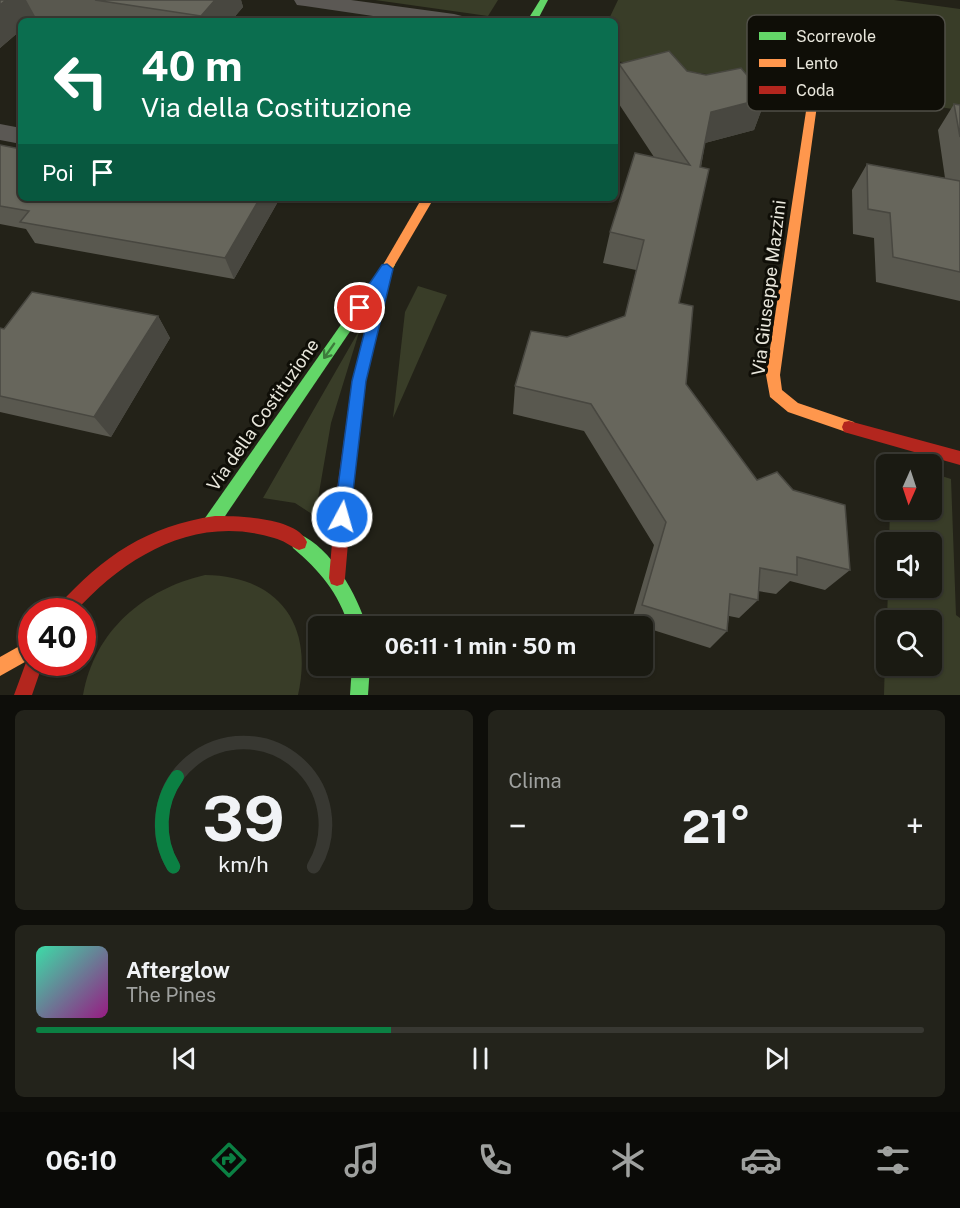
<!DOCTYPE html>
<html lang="it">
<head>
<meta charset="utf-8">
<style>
  :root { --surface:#1a1a12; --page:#23231b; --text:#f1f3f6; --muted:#9fa19f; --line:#383832; --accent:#0b8043 }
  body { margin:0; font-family:"Public Sans",sans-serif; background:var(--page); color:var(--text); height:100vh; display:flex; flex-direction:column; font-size:22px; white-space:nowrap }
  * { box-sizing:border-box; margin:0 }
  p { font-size:20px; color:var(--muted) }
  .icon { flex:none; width:33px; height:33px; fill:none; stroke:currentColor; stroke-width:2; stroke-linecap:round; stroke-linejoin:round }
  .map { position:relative; height:695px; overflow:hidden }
  .sheet { display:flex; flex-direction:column; gap:15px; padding:15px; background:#0e0e0a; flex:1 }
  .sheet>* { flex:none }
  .top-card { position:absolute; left:18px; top:18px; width:600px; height:183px; border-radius:9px; box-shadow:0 2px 4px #0004,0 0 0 2px var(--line); background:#0b6e4f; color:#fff; overflow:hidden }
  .needle { width:39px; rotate:183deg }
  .fabs { position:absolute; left:876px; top:454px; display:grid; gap:12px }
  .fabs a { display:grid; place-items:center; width:66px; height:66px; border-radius:9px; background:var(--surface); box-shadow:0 2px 4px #0004,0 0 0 2px var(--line); font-size:30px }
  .speed { position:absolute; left:18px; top:598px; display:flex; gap:12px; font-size:30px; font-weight:700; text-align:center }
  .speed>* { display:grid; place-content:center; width:78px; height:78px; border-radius:50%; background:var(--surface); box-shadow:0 2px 4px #0004,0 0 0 2px var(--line); line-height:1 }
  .speed .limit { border:9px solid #d22; background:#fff; color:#111 }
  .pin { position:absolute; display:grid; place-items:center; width:51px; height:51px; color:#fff; margin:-26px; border:3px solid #fff; border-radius:50%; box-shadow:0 2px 6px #0007 }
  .me { position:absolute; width:66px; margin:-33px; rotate:6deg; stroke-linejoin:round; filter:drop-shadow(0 0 4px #0008) }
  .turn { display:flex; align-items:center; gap:21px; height:126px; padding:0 24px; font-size:27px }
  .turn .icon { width:78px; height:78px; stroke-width:2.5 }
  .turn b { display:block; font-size:42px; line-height:51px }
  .then { display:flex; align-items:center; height:57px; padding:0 24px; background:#0003; gap:12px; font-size:22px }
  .big { font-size:45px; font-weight:700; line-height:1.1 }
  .sheet .widget { flex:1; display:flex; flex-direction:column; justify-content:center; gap:9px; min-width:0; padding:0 21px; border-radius:9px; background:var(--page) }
  .sheet .dial { align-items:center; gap:0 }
  .dial svg { height:156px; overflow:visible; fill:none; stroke:var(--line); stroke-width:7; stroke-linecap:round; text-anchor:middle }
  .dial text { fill:var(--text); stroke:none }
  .song { display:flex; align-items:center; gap:18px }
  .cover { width:72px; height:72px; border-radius:9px; background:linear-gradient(135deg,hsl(160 70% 55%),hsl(310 70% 35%)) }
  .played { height:6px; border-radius:3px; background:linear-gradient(90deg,var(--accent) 40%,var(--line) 40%) }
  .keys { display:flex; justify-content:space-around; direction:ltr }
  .heat { display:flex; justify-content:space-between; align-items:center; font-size:33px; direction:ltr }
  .sheet .tiles { flex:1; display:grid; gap:15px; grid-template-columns:1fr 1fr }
  .widget:last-child { grid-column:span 2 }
  .trip { position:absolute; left:308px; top:616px; width:345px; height:60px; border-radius:9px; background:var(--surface); box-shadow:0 2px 4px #0004,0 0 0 2px var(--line); font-weight:700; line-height:60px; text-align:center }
  .menu { display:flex; height:96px; justify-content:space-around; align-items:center; background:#0a0a07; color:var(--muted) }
  .menu .icon { width:42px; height:42px }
  .menu .active { color:var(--accent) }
  .menu b { font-size:27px; color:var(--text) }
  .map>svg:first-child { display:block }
  .green { fill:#393d28 }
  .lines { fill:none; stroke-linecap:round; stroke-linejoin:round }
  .street { fill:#5b5854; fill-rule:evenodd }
  .fast { fill:#63d668; fill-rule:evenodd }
  .slow { fill:#ff974d; fill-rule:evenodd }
  .jam { fill:#b3261e; fill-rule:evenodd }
  .wall { fill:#59584f }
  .shaded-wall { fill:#484740 }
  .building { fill:#67665c; stroke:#484740; stroke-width:1.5 }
  .oneway { stroke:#3d7c3c }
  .route { fill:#1a73e8; stroke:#114b97; stroke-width:1.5 }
  .labels { text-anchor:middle; stroke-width:6; stroke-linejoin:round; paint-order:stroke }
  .street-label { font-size:18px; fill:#e9e7dc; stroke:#0f0e07 }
  .key { fill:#0f0e07; stroke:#504f47; stroke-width:1.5 }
  .key-label { font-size:16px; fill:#e9e7dc }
</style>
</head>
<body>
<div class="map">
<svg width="960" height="695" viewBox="0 0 960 695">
  <rect width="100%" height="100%" fill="#232218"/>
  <g class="green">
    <path d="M 375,0 L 498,0 L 488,16 Z"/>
    <path d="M 618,0 L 894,0 L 960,9 L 960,110 L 615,61 L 615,21 L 608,21 Z"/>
    <path d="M 418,286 L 447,295 L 393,418 L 405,312 Z"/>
    <path d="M 360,329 L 331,423 L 315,516 L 295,503 L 263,498 Z"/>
    <path d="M 932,473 L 951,479 L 956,615 L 960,618 L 960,695 L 884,695 L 886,622 L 886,666 L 932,666 L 932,621 L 887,621 L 888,588 L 932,588 L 932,543 L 889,543 L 890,510 L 932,510 Z"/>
    <path d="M 205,575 C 278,576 314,624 298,695 L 83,695 C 94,631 144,589 205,575 Z"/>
  </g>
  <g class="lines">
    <g class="street">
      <path d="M 294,0 L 351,0 L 454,14 L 462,16 L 465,21 L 407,21 L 305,6 L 297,5 Z"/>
      <path d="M 0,124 L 21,128 L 21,144 L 0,140 Z"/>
    </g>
    <g class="fast">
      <path d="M 540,0 L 548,0 L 537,21 L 527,21 Z"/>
      <path d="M 389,260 L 393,262 L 395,265 L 393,268 L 217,528 L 211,531 L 205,528 L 203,523 L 205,518 L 385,262 Z"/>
      <path d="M 299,534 C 332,548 357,595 367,627 L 349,627 C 339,593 319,570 293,548 L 291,542 L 293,536 Z"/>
      <path d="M 352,666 L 370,666 L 368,695 L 350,695 Z"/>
    </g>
    <g class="slow">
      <path d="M 813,95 L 818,98 L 780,375 L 782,390 L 798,403 L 854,422 L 856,427 L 854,432 L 849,433 L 788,412 L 770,397 L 766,375 L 808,98 Z"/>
      <path d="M 422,198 L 434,198 L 393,268 L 385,268 L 383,265 Z"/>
      <path d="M 32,639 L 32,658 L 0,676 L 0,657 Z"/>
    </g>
    <g class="jam">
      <path d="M 382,283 L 388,288 L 366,381 L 352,497 L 345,578 L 343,584 L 337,586 L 331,584 L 329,578 L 336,497 L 352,381 L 376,288 Z"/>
      <path d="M 849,421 L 960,451 L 960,465 L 844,432 L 842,427 L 844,422 Z"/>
      <path d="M 215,516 C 238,516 297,517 307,542 L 305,548 L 299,550 C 290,546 283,540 274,538 C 197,514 126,555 75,612 L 55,612 L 58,606 C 103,556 147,526 215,516 Z"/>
      <path d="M 32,655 L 32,663 L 43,663 L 32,695 L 14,695 L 28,657 Z"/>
    </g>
  </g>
  <g class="wall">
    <path d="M 0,0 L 241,0 L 243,7 L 231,21 L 55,21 L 36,18 L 21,21 L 21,30 L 0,48 Z"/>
    <path d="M 619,64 L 687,71 L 766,98 L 754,130 L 705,143 L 679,303 L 686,384 L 757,480 L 850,570 L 825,590 L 790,581 L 776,594 L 758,591 L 758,600 L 739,618 L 729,616 L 727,631 L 710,648 L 631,623 L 654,545 L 584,431 L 513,414 L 515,386 L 567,337 L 625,316 L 636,270 L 603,263 L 610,232 L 654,157 L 615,98 L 615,86 Z"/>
    <path d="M 954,104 L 960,105 L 960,301 L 876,282 L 874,238 L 853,234 L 852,190 L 867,164 L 945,178 L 938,130 Z"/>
    <path d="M 0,145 L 21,198 L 280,198 L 234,279 L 35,243 L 26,229 L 0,224 Z"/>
    <path d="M 158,316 L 170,338 L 111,437 L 0,412 L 0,328 L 4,329 Z"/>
  </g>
  <g class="shaded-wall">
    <path d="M 6,0 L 26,0 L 36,18 L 32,21 L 21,21 L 21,30 L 0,48 L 0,5 Z"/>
    <path d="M 215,0 L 241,0 L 243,7 L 231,21 L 202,21 L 201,16 Z"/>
    <path d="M 766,98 L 754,130 L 701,144 L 711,112 Z"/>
    <path d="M 260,198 L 280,198 L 234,279 L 225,258 Z"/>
    <path d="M 158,316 L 170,338 L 111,437 L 94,417 Z"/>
  </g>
  <g class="building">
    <path d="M 0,0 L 6,0 L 0,5 Z"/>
    <path d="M 95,0 L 215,0 L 201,16 Z"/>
    <path d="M 669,51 L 687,71 L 706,75 L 741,68 L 766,98 L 711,112 L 700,167 L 709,169 L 679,303 L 693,306 L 686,384 L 757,480 L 777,472 L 793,490 L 845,505 L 850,570 L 797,557 L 797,575 L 760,568 L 758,600 L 730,594 L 727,631 L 642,605 L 666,522 L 591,404 L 515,386 L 531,331 L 567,337 L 625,316 L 644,240 L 610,232 L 635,153 L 690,165 L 619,64 Z"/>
    <path d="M 954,104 L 960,105 L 960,137 Z"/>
    <path d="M 0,145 L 21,149 L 21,198 L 260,198 L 225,258 L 20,222 L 29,211 L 0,206 Z"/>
    <path d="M 867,164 L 960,181 L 960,272 L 893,257 L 890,213 L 868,209 Z"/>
    <path d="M 32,292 L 158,316 L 94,417 L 0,396 L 0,328 L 4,329 Z"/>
  </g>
  <defs><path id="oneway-shaft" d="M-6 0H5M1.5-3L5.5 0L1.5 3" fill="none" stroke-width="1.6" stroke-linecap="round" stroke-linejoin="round" transform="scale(1.5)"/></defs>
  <use class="oneway" href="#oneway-shaft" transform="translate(329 351) rotate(125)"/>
  <path class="route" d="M 387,264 L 393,269 L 366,381 L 350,517 L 348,523 L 342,525 L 337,523 L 334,517 L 352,381 L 373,299 L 364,311 L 355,311 L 353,308 L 382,265 Z"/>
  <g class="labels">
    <g class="street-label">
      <text transform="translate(769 288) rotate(-83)" y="6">Via Giuseppe Mazzini</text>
      <text transform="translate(263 415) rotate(-55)" y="6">Via della Costituzione</text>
    </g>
  </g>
  <rect x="747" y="15" width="198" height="96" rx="9" class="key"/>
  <rect x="759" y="32" width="27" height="8" fill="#63d668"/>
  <rect x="759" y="59" width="27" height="8" fill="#ff974d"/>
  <rect x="759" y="86" width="27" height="8" fill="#b3261e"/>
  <g class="key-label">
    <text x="796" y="42">Scorrevole</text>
    <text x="796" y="69">Lento</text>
    <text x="796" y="96">Coda</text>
  </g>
</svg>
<div class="fabs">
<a><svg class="needle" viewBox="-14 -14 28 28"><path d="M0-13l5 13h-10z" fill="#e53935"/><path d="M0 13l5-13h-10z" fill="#9fa19f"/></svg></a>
<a><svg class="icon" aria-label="sound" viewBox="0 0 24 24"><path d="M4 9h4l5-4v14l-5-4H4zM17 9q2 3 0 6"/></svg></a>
<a><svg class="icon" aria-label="search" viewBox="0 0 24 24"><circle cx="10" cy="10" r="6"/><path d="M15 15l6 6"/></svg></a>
</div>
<div class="speed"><div class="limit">40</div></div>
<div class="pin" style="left:360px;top:308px;background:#d93025"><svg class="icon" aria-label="arrive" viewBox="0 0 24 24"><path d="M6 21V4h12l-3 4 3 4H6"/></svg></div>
<svg class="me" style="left:342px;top:517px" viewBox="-20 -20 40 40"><circle r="17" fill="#1a73e8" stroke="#fff" stroke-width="3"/><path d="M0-11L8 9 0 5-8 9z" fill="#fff"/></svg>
<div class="trip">06:11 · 1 min · 50 m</div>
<div class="top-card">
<div class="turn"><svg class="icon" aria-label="left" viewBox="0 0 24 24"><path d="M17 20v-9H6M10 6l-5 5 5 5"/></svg><div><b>40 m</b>Via della Costituzione</div></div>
<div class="then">Poi<svg class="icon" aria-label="arrive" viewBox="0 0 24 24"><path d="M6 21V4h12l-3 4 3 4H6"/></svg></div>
</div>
</div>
<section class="sheet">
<div class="tiles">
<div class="widget dial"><svg viewBox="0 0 100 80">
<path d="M14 69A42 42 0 1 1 86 69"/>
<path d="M14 69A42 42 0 0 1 16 23" stroke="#0b8043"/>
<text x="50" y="56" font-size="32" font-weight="700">39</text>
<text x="50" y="72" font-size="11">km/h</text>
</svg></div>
<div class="widget"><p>Clima</p>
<div class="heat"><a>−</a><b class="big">21°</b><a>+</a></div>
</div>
<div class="widget">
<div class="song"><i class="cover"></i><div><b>Afterglow</b><p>The Pines</p></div></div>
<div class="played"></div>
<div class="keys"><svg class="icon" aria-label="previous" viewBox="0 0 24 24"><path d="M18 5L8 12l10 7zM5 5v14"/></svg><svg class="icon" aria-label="pause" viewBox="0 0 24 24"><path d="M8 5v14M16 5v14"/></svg><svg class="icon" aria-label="next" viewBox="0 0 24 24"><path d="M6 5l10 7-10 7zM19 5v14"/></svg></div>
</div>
</div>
</section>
<nav class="menu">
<b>06:10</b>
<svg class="icon active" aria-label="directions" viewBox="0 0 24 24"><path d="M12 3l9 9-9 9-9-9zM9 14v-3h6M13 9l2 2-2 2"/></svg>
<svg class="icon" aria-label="music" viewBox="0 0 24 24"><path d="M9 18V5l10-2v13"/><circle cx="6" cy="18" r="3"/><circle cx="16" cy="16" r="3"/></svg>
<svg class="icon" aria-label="phone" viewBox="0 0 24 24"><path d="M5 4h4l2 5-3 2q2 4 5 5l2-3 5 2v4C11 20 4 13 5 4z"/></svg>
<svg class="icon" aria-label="climate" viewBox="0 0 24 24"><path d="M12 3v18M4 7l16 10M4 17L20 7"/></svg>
<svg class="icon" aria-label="car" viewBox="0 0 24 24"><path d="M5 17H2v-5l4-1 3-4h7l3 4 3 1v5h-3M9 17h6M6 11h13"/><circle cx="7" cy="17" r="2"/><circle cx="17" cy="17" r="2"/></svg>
<svg class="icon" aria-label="filters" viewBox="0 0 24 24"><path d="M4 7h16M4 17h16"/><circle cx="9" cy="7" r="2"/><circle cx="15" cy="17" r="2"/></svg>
</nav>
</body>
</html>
